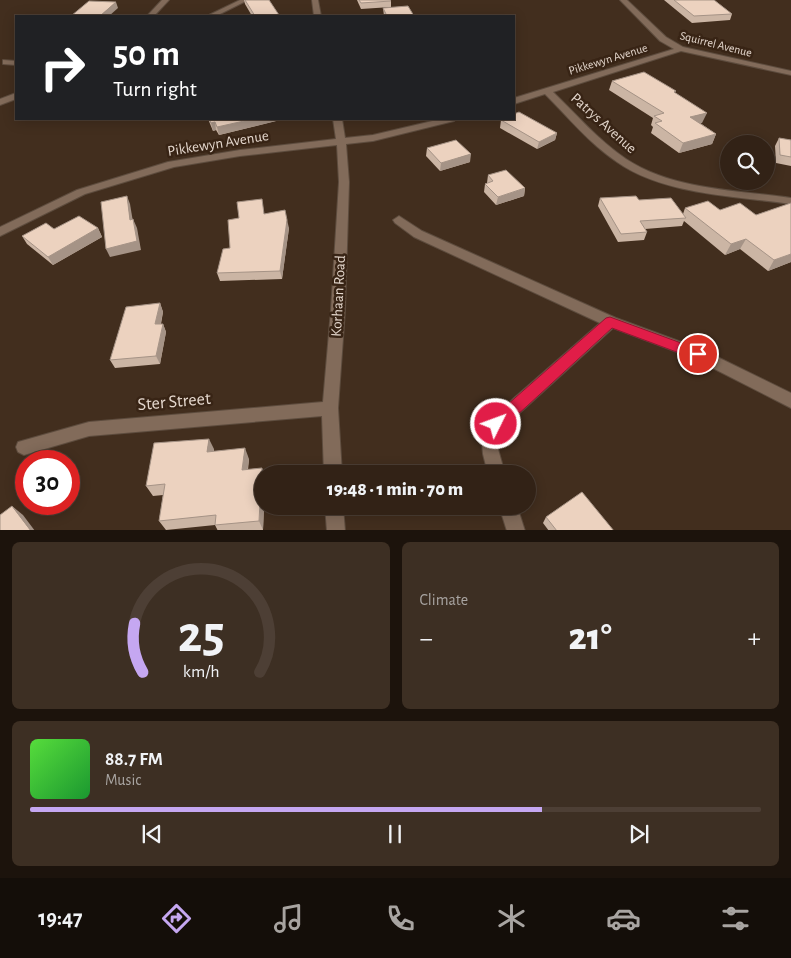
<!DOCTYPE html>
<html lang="en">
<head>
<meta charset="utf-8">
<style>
  :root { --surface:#322216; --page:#3d2f23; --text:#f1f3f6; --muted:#a8a4a1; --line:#4d3f35; --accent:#c5a7f1 }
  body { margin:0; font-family:"Alegreya Sans",sans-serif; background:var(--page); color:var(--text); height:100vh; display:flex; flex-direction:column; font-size:19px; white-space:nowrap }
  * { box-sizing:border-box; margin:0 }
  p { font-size:16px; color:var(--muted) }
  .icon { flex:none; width:28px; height:28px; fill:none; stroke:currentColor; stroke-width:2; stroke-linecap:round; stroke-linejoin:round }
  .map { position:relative; height:530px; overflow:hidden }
  .side { display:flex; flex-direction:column; gap:12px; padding:12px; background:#1c130c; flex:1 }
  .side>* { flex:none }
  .banner { position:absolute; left:15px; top:15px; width:500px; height:105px; border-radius:0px; box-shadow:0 2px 12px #0003,0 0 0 1px var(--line); background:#202124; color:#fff; overflow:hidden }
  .controls { position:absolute; left:720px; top:135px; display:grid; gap:10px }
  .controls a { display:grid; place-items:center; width:55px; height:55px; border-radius:50%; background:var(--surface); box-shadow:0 2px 12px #0003,0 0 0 1px var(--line); font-size:25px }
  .speed { position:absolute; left:15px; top:450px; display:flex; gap:10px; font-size:25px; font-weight:700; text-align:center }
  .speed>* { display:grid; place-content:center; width:65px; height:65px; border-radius:50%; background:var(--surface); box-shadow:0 2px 12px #0003,0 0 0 1px var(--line); line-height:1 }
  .speed .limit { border:8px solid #d22; background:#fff; color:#111 }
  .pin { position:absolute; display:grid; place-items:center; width:42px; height:42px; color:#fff; margin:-21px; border:2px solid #fff; border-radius:50%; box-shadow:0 1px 5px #0007 }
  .me { position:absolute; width:55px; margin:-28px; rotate:48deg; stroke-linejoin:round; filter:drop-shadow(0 0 4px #0008) }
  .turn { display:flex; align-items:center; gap:18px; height:105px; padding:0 15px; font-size:22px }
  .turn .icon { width:65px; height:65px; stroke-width:2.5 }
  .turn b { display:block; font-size:35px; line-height:42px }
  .big { font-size:38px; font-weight:800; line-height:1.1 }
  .side .widget { flex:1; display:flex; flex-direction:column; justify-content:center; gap:8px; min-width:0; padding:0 18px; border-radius:8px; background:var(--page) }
  .side .dial { align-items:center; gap:0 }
  .dial svg { height:130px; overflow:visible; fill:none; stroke:var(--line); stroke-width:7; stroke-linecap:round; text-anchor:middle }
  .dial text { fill:var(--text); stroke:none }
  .song { display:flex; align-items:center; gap:15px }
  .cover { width:60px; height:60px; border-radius:8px; background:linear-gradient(135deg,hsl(110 70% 55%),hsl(130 70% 35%)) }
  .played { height:5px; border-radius:2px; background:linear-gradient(90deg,var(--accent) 70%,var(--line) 70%) }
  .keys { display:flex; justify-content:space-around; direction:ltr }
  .heat { display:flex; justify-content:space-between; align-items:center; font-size:28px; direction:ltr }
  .side .tiles { flex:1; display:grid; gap:12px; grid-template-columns:1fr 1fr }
  .widget:last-child { grid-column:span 2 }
  .trip { position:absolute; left:254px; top:465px; width:282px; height:50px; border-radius:25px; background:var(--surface); box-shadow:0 2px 12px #0003,0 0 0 1px var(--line); font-weight:800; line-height:50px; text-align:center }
  .tabs { display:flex; height:80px; justify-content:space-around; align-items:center; background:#140e09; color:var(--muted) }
  .tabs .icon { width:35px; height:35px }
  .tabs .on { color:var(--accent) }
  .tabs b { font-size:22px; color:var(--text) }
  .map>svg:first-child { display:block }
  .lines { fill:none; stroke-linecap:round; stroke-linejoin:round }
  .minor-casing { stroke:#5d4c3e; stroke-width:2 }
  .minor { fill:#826b5a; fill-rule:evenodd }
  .wall { fill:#cbb5a4 }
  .shaded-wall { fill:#a59386 }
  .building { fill:#ecd2bf; stroke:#a59386 }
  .route { fill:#e11d48; stroke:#92132f }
  .labels { text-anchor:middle; stroke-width:5; stroke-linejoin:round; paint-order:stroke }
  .far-street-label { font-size:12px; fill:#e4d7cd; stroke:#382415 }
  .street-label { font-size:15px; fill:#e4d7cd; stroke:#382415 }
  .near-street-label { font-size:18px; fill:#e4d7cd; stroke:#382415 }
</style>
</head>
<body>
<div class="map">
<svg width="791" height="531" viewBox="0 0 791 531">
  <rect width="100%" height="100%" fill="#422e1e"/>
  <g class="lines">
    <g class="minor-casing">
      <g id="minor">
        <path d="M 162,0 L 169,0 L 154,16 L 147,16 Z"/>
        <path d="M 240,0 L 248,0 L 216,16 L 207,16 Z"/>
        <path d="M 312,0 L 318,0 L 321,16 L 314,16 Z"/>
        <path d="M 620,0 L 627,0 L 666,37 L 683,47 L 791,71 L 791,75 L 681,51 L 553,92 C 576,114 598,140 626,159 C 673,190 737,190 791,198 L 791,204 C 736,196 664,195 617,162 C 590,144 568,117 545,94 L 514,104 L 514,98 L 674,49 L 660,41 Z"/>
        <path d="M 3,60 L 16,61 L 16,65 L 3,64 Z"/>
        <path d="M 16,93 L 16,99 L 0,105 L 0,99 Z"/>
        <path d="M 333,119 L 342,119 L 345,138 L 373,135 L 441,119 L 456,119 L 454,121 L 373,141 L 346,144 L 349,182 L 345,310 L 338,408 L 342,474 L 324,474 L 322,416 L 89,436 L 24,455 L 18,452 L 16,447 L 18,442 L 89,422 L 323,402 L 331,310 L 339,182 L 337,145 L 240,156 L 174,167 L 85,194 L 0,236 L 0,227 L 77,190 L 168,162 L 240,150 L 336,139 Z"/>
        <path d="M 399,216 L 422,231 L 616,318 L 703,350 L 791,393 L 791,408 L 693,358 L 613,328 L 502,429 L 498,449 L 505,474 L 488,474 L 483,454 L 482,443 L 490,419 L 600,323 L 414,237 L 395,223 L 393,220 Z"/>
        <path d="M 325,506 L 343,506 L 345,531 L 327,531 Z"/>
        <path d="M 499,506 L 517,506 L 525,531 L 507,531 Z"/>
      </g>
    </g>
    <use href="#minor" class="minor"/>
  </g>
  <g class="wall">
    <path d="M 244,0 L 269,0 L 279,16 L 252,16 L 245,4 Z"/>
    <path d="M 357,0 L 390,0 L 391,1 L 391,7 L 361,9 Z"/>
    <path d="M 664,0 L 714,0 L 732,14 L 730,20 L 692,23 Z"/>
    <path d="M 383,8 L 414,16 L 384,16 Z"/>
    <path d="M 612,81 L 675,93 L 702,123 L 700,123 L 716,134 L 712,144 L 679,153 L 651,133 L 653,127 L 651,125 L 653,118 L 609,90 Z"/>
    <path d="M 208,119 L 280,119 L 280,120 L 219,135 L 216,130 L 213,131 Z"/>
    <path d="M 501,120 L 557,133 L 555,140 L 537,149 L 500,128 Z"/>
    <path d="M 779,138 L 791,140 L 791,166 L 776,163 L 775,146 Z"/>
    <path d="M 427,148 L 470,162 L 440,171 L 426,156 Z"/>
    <path d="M 488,175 L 525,188 L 524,196 L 496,205 L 484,192 L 485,184 L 487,183 Z"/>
    <path d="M 600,198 L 639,200 L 683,214 L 685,208 L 720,210 L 756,215 L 791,203 L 791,262 L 768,271 L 740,249 L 725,255 L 684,221 L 682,226 L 645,229 L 647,232 L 644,240 L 618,242 L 598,206 Z"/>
    <path d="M 264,214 L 289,228 L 282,279 L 220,281 L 217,273 Z"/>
    <path d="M 98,228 L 102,237 L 53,265 L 27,244 L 22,236 Z"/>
    <path d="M 160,303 L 163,312 L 161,324 L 163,324 L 166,332 L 160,364 L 115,368 L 110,360 Z"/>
    <path d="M 214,449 L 214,451 L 249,459 L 248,470 L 262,506 L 264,506 L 263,530 L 218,531 L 215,525 L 166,530 L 159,521 L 163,495 L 153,496 L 146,486 Z"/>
    <path d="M 546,517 L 614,531 L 549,531 L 543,523 Z"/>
  </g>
  <g class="shaded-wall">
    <path d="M 116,2 L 118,8 L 109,16 L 100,16 Z"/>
    <path d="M 707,113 L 702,123 L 686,127 L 690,117 Z"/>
    <path d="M 253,119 L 280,119 L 280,120 L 219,135 L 217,127 Z"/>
    <path d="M 215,122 L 216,130 L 213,131 L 211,123 Z"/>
    <path d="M 557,133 L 555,140 L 537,149 L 539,142 Z"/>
    <path d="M 716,134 L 712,144 L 679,153 L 683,143 Z"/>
    <path d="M 471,154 L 470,162 L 440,171 L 441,163 Z"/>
    <path d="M 525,188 L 524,196 L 496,205 L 498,197 Z"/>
    <path d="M 127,196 L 130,204 L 134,228 L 130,220 Z"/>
    <path d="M 133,219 L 137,228 L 141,250 L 110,257 L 106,249 Z"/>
    <path d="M 287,220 L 289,228 L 282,279 L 280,271 Z"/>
    <path d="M 98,228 L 102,237 L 53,265 L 48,257 Z"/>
    <path d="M 746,239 L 740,249 L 725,255 L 731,244 Z"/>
    <path d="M 791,254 L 791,262 L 768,271 L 774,260 Z"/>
    <path d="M 160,303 L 163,312 L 159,332 L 155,324 Z"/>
    <path d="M 163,324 L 166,332 L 160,364 L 156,356 Z"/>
    <path d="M 209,439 L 214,449 L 212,462 L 207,452 Z"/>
    <path d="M 245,448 L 249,459 L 246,480 L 242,470 Z"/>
    <path d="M 262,468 L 264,474 L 262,474 L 262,506 L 264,506 L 263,530 L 259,521 Z"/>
    <path d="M 12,506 L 23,515 L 35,531 L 31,531 Z"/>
  </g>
  <g class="building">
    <path d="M 245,0 L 269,0 L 279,15 L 272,16 L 255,16 Z"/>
    <path d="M 359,0 L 390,0 L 391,1 L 361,3 Z"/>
    <path d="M 674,0 L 714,0 L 732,14 L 694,16 Z"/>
    <path d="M 89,1 L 116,2 L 100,16 L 71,16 Z"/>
    <path d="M 408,6 L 414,16 L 387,16 L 383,8 Z"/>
    <path d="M 644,72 L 676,91 L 674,92 L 707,113 L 690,117 L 716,134 L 683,143 L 655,123 L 662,121 L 654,116 L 664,113 L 612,81 Z"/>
    <path d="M 519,112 L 557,133 L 539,142 L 501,120 L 504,119 L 514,119 L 514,114 Z"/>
    <path d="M 209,119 L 253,119 L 217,127 L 215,122 L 211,123 Z"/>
    <path d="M 779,138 L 791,140 L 791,157 L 780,155 Z"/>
    <path d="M 456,140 L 471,154 L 441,163 L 427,148 Z"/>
    <path d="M 506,170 L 525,188 L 498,197 L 485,184 L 493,181 L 488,175 Z"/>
    <path d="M 127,196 L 130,220 L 133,219 L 137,241 L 106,249 L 101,202 Z"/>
    <path d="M 636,196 L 639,200 L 671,198 L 686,218 L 640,221 L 647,232 L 621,234 L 600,198 Z"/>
    <path d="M 262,199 L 264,214 L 285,210 L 287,220 L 280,271 L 217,273 L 223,249 L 230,248 L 228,220 L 239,218 L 237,202 Z"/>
    <path d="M 708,201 L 720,210 L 740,203 L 756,215 L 791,203 L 791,254 L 774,260 L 746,239 L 731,244 L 685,208 Z"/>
    <path d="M 79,216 L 98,228 L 48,257 L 22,236 L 46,223 L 54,229 Z"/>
    <path d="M 160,303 L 155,324 L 163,324 L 156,356 L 110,360 L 126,307 Z"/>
    <path d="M 209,439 L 207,452 L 245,448 L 242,470 L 262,468 L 259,521 L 215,525 L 216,515 L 159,521 L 165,484 L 146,486 L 154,443 Z"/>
    <path d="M 582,492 L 614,531 L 557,531 L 546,517 Z"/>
    <path d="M 12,506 L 31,531 L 0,531 L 0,515 Z"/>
  </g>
  <path class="route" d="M 610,317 L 703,351 L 704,354 L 703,358 L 698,360 L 612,328 L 502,429 L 496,431 L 491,429 L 489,424 L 491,419 L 606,318 Z"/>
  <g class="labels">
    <g class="far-street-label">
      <text transform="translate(716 44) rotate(14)" y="4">Squirrel Avenue</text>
      <text transform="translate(608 59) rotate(-17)" y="4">Pikkewyn Avenue</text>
    </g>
    <g class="street-label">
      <text transform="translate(604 123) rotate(42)" y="5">Patrys Avenue</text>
      <text transform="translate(218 143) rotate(-9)" y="5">Pikkewyn Avenue</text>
      <text transform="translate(338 296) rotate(-87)" y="5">Korhaan Road</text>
    </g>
    <g class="near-street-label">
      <text transform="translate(174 401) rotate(-5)" y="6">Ster Street</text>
    </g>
  </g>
</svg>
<div class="controls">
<a><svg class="icon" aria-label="search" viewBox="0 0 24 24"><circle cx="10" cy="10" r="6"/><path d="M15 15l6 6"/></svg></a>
</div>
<div class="speed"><div class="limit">30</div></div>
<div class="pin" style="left:698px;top:354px;background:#d93025"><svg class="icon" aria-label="arrive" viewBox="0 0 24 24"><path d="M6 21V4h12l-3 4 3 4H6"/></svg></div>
<svg class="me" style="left:496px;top:424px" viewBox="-20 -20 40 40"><circle r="17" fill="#e11d48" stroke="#fff" stroke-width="3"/><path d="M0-11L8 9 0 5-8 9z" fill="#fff"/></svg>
<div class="trip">19:48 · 1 min · 70 m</div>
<div class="banner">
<div class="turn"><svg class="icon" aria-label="right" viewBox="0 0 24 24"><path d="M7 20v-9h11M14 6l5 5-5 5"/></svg><div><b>50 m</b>Turn right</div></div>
</div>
</div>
<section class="side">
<div class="tiles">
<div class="widget dial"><svg viewBox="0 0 100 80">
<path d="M14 69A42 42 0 1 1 86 69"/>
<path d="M14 69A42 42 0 0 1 9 39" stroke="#c5a7f1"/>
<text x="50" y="56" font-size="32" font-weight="700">25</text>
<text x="50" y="72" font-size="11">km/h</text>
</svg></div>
<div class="widget"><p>Climate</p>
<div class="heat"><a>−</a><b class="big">21°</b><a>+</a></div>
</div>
<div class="widget">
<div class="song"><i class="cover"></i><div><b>88.7 FM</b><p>Music</p></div></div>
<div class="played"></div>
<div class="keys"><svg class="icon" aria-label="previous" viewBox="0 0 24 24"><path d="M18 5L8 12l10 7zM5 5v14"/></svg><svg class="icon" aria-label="pause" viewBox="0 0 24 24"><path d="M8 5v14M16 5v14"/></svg><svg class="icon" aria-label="next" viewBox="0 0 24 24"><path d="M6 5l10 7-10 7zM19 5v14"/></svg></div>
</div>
</div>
</section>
<nav class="tabs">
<b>19:47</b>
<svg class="icon on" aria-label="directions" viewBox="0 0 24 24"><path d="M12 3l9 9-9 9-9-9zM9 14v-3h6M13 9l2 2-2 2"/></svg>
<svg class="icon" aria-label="music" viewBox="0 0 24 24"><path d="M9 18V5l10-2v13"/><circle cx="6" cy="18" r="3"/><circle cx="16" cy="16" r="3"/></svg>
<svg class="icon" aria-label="phone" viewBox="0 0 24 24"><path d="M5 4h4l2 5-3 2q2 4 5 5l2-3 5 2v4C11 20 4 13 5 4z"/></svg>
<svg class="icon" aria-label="climate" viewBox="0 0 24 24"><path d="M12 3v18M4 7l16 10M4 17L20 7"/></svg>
<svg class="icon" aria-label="car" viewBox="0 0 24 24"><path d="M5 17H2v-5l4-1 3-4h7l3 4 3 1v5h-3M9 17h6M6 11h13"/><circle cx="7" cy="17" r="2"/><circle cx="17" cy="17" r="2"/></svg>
<svg class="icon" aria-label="filters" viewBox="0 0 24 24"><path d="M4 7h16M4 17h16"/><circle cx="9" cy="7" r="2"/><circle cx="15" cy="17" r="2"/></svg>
</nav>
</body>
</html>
